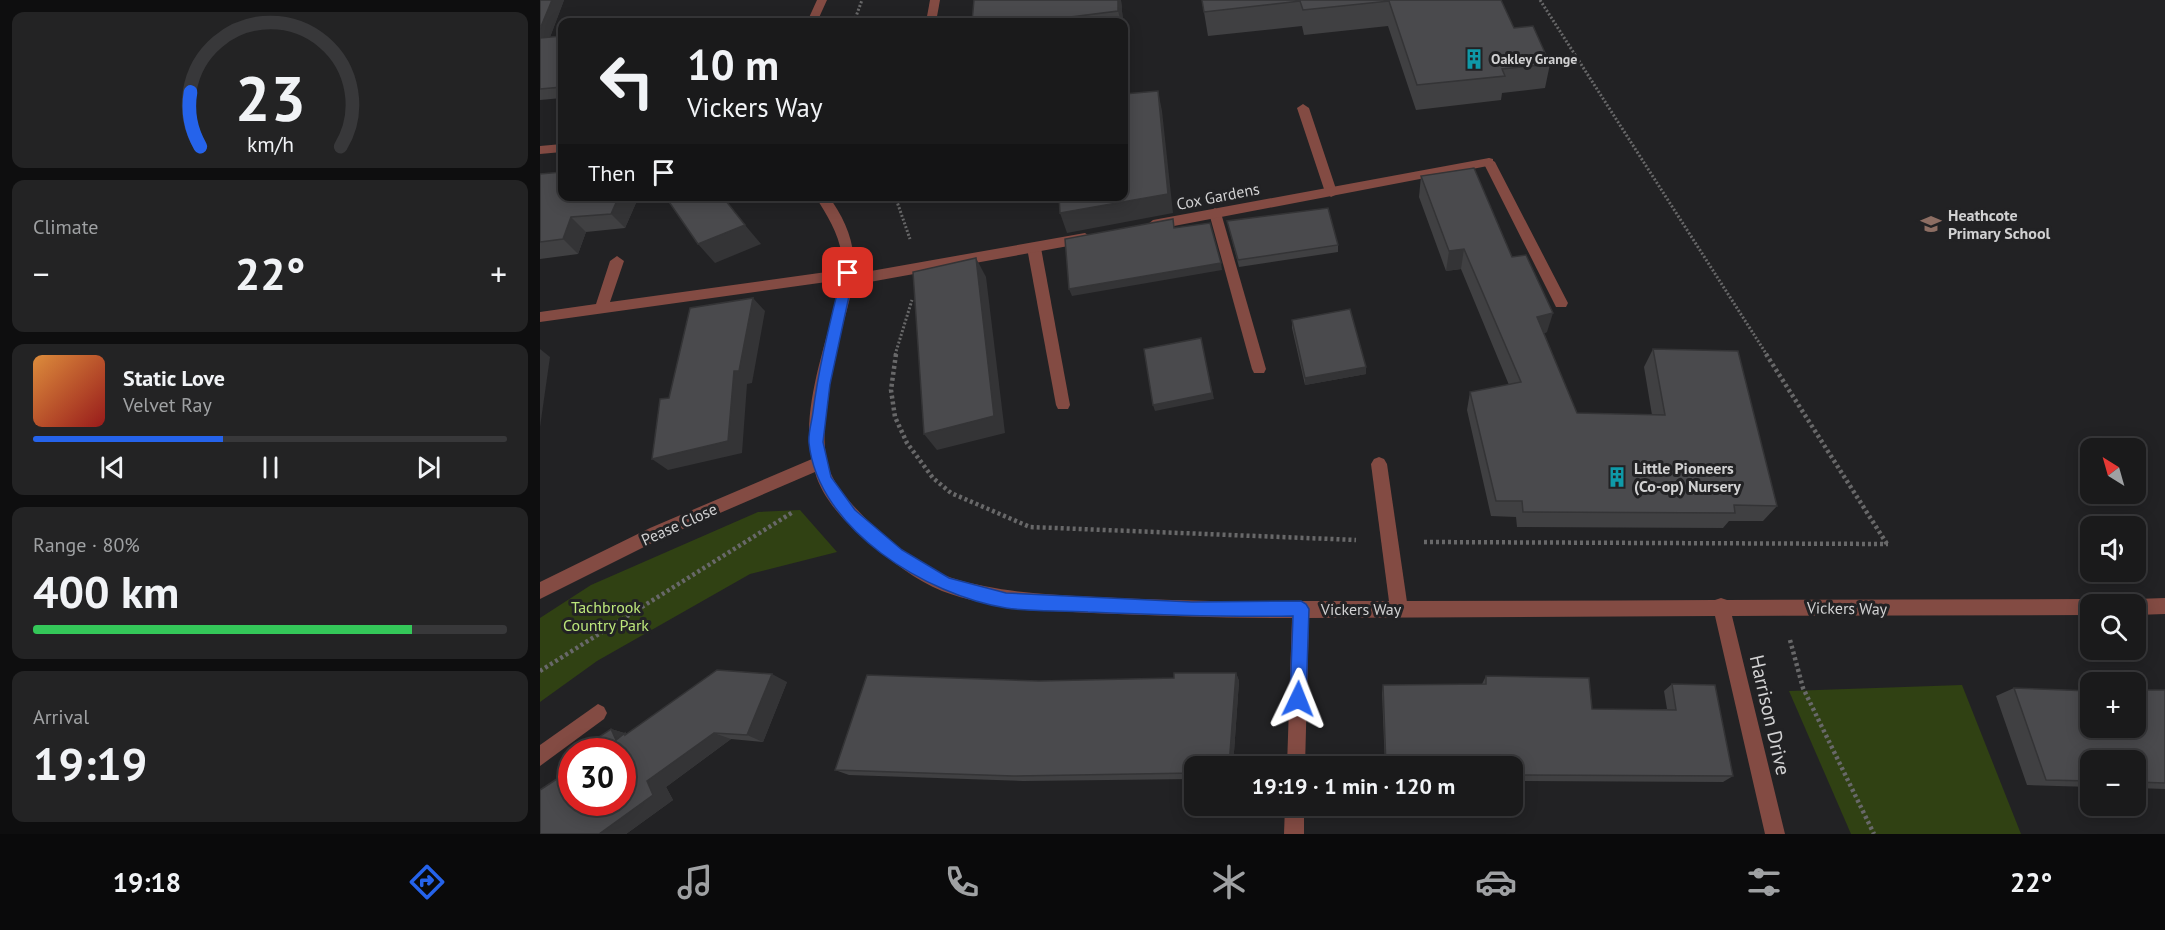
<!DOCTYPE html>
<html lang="en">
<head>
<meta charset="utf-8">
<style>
  :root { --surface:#1a1a1b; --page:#232324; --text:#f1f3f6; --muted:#9fa1a3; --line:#38383a; --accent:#2563eb }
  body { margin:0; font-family:"PT Sans",sans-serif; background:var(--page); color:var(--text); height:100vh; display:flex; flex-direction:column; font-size:22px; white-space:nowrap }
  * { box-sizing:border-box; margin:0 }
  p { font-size:20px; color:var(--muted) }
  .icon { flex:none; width:33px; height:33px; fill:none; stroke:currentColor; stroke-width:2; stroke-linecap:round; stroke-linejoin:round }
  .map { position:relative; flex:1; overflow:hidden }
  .panel { display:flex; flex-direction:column; gap:12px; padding:12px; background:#0e0e0f; width:540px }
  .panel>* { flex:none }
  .hud { position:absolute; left:18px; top:18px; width:570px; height:183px; border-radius:12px; box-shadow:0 3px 15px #0003,0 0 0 2px var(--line); background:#1a1a1b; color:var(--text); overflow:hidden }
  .needle { width:39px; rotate:323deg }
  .controls { position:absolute; left:1540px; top:438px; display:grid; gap:12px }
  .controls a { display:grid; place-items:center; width:66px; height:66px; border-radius:12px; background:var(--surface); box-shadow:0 3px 15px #0003,0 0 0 2px var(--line); font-size:30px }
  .speed { position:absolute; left:18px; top:738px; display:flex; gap:12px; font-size:30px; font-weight:700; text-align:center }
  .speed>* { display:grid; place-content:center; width:78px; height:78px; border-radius:50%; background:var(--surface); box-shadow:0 3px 15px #0003,0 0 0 2px var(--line); line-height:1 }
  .speed .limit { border:9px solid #d22; background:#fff; color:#111 }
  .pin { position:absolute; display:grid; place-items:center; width:51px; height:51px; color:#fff; margin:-26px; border-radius:12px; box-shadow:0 3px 9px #0006 }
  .me { position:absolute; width:66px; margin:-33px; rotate:2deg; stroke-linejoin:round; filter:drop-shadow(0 0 4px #0008) }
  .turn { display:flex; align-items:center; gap:21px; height:126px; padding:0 30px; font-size:27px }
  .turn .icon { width:78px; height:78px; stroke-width:2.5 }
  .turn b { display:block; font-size:42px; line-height:51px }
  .then { display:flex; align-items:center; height:57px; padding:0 30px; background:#0003; gap:12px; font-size:22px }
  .big { font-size:45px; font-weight:800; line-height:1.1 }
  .panel .card { flex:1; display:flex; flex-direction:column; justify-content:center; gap:9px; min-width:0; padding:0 21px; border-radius:12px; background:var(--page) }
  .panel .dial { align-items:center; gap:0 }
  .dial svg { height:156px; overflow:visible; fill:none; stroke:var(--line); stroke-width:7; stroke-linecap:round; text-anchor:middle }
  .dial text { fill:var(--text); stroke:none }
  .song { display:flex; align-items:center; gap:18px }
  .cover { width:72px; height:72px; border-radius:9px; background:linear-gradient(135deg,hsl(30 70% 55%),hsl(0 70% 35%)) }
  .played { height:6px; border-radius:3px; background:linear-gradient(90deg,var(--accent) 40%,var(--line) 40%) }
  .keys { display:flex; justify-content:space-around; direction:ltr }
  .heat { display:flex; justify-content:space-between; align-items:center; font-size:33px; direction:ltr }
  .charge { height:9px; border-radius:4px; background:linear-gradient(90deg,#34c759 80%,var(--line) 0) }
  .trip { position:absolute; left:644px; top:756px; width:339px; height:60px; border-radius:12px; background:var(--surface); box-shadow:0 3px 15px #0003,0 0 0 2px var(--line); font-weight:800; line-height:60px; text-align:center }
  .tab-bar { display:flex; height:96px; justify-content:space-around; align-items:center; background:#0a0a0b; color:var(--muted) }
  .tab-bar .icon { width:42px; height:42px }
  .tab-bar .current { color:var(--accent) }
  .tab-bar b { font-size:27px; color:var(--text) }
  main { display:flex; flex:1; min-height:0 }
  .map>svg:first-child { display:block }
  .green { fill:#304113 }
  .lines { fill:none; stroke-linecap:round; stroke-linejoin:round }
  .path-far1 { stroke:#686869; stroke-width:3; stroke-dasharray:2 2; stroke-linecap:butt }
  .path { stroke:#686869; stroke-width:4.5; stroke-dasharray:3 3; stroke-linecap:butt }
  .service { fill:#834b43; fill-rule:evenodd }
  .minor { fill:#834b43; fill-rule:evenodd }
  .wall { fill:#404042 }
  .shaded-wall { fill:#343436 }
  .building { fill:#4a4a4d; stroke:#343436; stroke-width:1.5 }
  .route { fill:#2563eb; stroke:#184099; stroke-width:1.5 }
  .labels { text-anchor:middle; stroke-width:6; stroke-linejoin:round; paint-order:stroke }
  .far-poi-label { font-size:14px; font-weight:bold; fill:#d1d1d2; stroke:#222224; text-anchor:start }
  .street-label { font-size:16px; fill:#d1d1d2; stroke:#222224 }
  .poi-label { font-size:16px; font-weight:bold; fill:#d1d1d2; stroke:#222224; text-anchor:start }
  .park-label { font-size:16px; fill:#bce67b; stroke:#222224 }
  .near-street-label { font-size:20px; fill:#d1d1d2; stroke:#222224 }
</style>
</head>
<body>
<main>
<section class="panel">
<div class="card dial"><svg viewBox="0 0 100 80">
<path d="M14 69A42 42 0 1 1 86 69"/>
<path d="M14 69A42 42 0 0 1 9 41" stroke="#2563eb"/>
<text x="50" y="56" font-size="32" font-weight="700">23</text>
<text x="50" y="72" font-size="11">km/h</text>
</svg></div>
<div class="card"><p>Climate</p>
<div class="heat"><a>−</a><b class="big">22°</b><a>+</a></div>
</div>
<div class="card">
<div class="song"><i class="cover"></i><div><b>Static Love</b><p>Velvet Ray</p></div></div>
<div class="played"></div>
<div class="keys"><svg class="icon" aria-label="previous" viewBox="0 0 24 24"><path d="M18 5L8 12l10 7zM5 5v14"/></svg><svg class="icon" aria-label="pause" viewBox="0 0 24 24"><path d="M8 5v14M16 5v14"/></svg><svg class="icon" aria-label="next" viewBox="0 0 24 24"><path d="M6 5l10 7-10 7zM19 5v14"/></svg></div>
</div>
<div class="card"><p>Range · 80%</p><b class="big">400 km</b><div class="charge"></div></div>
<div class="card"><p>Arrival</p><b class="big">19:19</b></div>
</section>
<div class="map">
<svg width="1625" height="834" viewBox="0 0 1625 834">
  <rect width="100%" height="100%" fill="#222224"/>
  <g class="green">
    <path d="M 260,510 L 297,552 L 210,574 L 57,661 L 0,702 L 0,618 L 51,585 L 218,512 Z"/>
    <path d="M 1422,685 L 1481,834 L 1311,834 L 1249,691 Z"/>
  </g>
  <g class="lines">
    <g class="path-far1">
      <path d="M 1000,0 L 1227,355"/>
      <path d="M 314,22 L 322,0"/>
      <path d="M 355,196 L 370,239"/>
      <path d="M 355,355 L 372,300"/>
    </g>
    <g class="path">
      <path d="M 356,354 L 351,390 L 355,417 L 367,443 L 393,478 L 411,493 L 490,527 L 816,540"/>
      <path d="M 1226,354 L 1347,544"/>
      <path d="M 884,542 L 1348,544"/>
      <path d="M 1250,640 L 1263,688 L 1334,834"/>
      <path d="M 0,671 L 253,512"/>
    </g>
    <g class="service">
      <path d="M 390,0 L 400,0 L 396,22 L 386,22 Z"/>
      <path d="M 763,104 L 769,108 L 797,192 L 795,195 L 791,197 L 785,192 L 757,108 Z"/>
      <path d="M 949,158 L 955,162 L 1028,303 L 1026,307 L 1016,307 L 1014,303 L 943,162 Z"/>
      <path d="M 675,208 L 681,213 L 726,369 L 724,373 L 714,373 L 712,369 L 669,213 Z"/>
      <path d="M 494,243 L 501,248 L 530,405 L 528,409 L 518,409 L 516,405 L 487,248 Z"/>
      <path d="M 77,256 L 84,261 L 70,302 L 308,269 L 315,274 L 308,279 L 0,322 L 0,312 L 56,304 L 70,261 Z"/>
      <path d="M 839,457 L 844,459 L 847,464 L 868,609 L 865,615 L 859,617 L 853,615 L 850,609 L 831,464 L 834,459 Z"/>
      <path d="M 58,704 L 64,707 L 67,713 L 64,719 L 0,766 L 0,745 Z"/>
    </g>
    <g class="minor">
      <path d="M 277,0 L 287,0 L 277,22 L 267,22 Z"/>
      <path d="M 22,144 L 22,152 L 0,154 L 0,146 Z"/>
      <path d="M 949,158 L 953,159 L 953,165 L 613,230 L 607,225 L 613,220 Z"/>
      <path d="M 275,196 L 288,196 C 306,219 316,246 314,274 L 545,233 L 552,238 L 545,243 L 313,285 C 302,334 269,433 293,478 C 311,512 375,566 412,578 C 461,593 506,594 556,597 C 618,600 680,602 742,601 C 886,601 1031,601 1175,600 L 1181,598 L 1187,600 L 1551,599 L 1558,604 L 1551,604 L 1551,615 L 1192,616 L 1245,834 L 1225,834 L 1175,616 L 769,618 L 765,766 L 747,766 L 752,618 C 685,618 618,616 551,613 C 501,610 450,609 402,591 C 377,581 351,561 330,543 C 308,526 282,499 275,472 L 122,538 L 0,599 L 0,582 L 110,528 L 272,459 C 261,413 284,350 295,305 C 298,289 305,270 302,255 C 298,232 287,215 275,196 Z"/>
      <path d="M 1625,598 L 1625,614 L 1596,615 L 1596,604 L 1589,604 L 1596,599 Z"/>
      <path d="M 745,806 L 764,806 L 764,834 L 744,834 Z"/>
    </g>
  </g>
  <g class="wall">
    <path d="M 0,0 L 24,0 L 10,37 L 22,36 L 22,98 L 0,100 Z"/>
    <path d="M 581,0 L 583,22 L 432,22 Z"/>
    <path d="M 662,0 L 961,0 L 974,28 L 1010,64 L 1005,88 L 962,93 L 961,100 L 876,110 L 848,26 L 764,35 L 762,26 L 668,36 Z"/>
    <path d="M 0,174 L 22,196 L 99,196 L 85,228 L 46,232 L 38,254 L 0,259 Z"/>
    <path d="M 881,176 L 972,257 L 1007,332 L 1004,333 L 1037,413 L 1112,415 L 1104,367 L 1113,349 L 1237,506 L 1223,521 L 1189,521 L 1183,528 L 977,527 L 976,517 L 951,516 L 927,410 L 930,392 L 969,385 L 921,269 L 906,271 L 879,197 Z"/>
    <path d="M 397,196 L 422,196 L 398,199 Z"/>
    <path d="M 687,221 L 798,245 L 798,252 L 699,267 Z"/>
    <path d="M 752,320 L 826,374 L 765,385 L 752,328 Z"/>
    <path d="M 696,673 L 699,681 L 693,766 L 654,766 L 654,779 L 483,781 L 309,775 L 295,770 L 499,681 L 634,678 Z"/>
    <path d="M 946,676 L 1052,709 L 1127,709 L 1124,691 L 1132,684 L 1193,776 L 1183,782 L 972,781 L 972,766 L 845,766 L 842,693 L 843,685 L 942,684 Z"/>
    <path d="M 247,682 L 223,742 L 191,739 L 126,787 L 133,800 L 86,834 L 0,834 L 32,769 L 71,729 L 87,734 Z"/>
    <path d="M 1474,688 L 1551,728 L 1625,690 L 1625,789 L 1596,788 L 1596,760 L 1551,760 L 1551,787 L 1487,785 L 1456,696 Z"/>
  </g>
  <g class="shaded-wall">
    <path d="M 12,0 L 24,0 L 6,48 L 0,42 L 0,29 Z"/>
    <path d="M 578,0 L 581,0 L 583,22 L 581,22 L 578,11 Z"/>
    <path d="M 618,91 L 622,111 L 633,213 L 527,233 L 520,213 Z"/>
    <path d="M 79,196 L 99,196 L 85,228 L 71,214 Z"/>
    <path d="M 31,217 L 46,232 L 38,254 L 23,239 Z"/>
    <path d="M 205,225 L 221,244 L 175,263 L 158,244 Z"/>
    <path d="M 924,249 L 921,269 L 906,271 L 909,251 Z"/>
    <path d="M 436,258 L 446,277 L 465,433 L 397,450 L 384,434 Z"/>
    <path d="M 681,263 L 682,270 L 532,296 L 529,289 Z"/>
    <path d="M 213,298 L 225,311 L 212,383 L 207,384 L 202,453 L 128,470 L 112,459 Z"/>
    <path d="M 1013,313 L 1007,332 L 991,336 L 997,317 Z"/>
    <path d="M 661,338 L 674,399 L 615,411 L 613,405 Z"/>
    <path d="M 0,349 L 10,357 L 0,427 Z"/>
    <path d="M 826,367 L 826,374 L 765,385 L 765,378 Z"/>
    <path d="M 696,673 L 699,681 L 693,766 L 689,766 Z"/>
    <path d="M 232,674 L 247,682 L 223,742 L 207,735 Z"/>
    <path d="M 71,729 L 91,735 L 76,740 Z"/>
    <path d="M 174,733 L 191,739 L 126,787 L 133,800 L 86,834 L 59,834 L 107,781 Z"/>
  </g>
  <g class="building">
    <path d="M 0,0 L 12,0 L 0,29 Z"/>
    <path d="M 434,0 L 578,0 L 578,11 L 515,19 L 515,22 L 432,22 Z"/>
    <path d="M 662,0 L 961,0 L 974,28 L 993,26 L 1010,64 L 962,69 L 965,76 L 877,85 L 849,1 L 763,10 L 760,1 L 664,12 Z"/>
    <path d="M 22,36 L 22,87 L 0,89 L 0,38 Z"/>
    <path d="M 618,91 L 628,194 L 520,213 L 519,196 L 584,196 L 584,94 Z"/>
    <path d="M 934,168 L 972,257 L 986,255 L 1013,313 L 997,317 L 1037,413 L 1125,415 L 1113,349 L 1198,351 L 1237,506 L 1194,505 L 1195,513 L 983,512 L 982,501 L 956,501 L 930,392 L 981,382 L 924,249 L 909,251 L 881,176 Z"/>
    <path d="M 22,172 L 22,196 L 79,196 L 71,214 L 31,217 L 23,239 L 0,242 L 0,174 Z"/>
    <path d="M 125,196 L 182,196 L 205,225 L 158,244 Z"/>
    <path d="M 788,208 L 798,245 L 698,260 L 687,221 Z"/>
    <path d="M 633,219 L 634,228 L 670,223 L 681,263 L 529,289 L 525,239 Z"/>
    <path d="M 436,258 L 454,416 L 384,434 L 373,272 Z"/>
    <path d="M 213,298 L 199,371 L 194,371 L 188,441 L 112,459 L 120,399 L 129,398 L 150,308 Z"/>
    <path d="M 810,309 L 826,367 L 765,378 L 752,320 Z"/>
    <path d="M 661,338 L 672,393 L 613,405 L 604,349 Z"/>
    <path d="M 177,670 L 232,674 L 207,735 L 174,733 L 107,781 L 113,795 L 59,834 L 0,834 L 0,790 L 32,769 L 32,802 L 82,802 L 82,752 L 36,752 L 71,729 L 76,740 L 85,733 L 85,735 Z"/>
    <path d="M 634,673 L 696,673 L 689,766 L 654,766 L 654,773 L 473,776 L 295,770 L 327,675 L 499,681 L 634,678 Z"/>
    <path d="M 946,676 L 1049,678 L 1052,709 L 1136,710 L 1132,684 L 1175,685 L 1193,776 L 972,775 L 972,766 L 846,766 L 843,685 L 946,684 Z"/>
    <path d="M 1474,688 L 1551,691 L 1551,728 L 1596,728 L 1596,690 L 1625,690 L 1625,783 L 1596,782 L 1596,760 L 1551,760 L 1551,781 L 1506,780 Z"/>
  </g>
  <path class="route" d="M 308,269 L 314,273 L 290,384 L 283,442 L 291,477 L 315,510 L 362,550 L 409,578 L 466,593 L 652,602 L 761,601 L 766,604 L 769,609 L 766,699 L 764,705 L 758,707 L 752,705 L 750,699 L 753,616 C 684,617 616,615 548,612 C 521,610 493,612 466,608 C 387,595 278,530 269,443 C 268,433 272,421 273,412 C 279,365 291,319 302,273 Z"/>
  <defs>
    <g id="building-bare" transform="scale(1.62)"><path d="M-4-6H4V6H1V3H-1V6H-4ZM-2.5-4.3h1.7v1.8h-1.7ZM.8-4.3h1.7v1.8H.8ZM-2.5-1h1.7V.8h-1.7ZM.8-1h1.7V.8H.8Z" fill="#0f9aa8" stroke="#222224" stroke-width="2.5" paint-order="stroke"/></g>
    <g id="school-bare" transform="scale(1.62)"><path d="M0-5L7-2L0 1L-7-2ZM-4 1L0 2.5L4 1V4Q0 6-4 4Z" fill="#8d6e63" stroke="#222224" stroke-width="2.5" paint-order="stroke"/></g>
  </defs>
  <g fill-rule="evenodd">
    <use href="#building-bare" x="934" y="59"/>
    <use href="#school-bare" x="1391" y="224"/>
    <use href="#building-bare" x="1077" y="477"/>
  </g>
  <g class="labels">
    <g class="far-poi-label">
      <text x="951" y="64">Oakley Grange</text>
    </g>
    <g class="street-label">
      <text transform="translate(678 196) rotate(-11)" y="6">Cox Gardens</text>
      <text transform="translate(139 524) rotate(-24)" y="6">Pease Close</text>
      <text transform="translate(1307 608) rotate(1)" y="6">Vickers Way</text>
      <text x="821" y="615">Vickers Way</text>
    </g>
    <g class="poi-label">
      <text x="1408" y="221">Heathcote<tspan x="1408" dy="18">Primary School</tspan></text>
      <text x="1094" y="474">Little Pioneers<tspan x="1094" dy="18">(Co-op) Nursery</tspan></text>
    </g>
    <g class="park-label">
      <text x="66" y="613">Tachbrook<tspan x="66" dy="18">Country Park</tspan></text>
    </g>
    <g class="near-street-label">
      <text transform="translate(1230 715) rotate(77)" y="7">Harrison Drive</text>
    </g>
  </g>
</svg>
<div class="controls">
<a><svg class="needle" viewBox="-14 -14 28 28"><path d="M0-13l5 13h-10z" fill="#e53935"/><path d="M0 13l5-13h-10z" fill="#9fa1a3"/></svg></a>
<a><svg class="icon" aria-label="sound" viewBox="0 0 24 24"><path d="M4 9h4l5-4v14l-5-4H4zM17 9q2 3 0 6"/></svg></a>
<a><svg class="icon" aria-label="search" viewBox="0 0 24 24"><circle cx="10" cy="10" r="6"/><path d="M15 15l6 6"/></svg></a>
<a>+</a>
<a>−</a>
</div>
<div class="speed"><div class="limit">30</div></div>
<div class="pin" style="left:308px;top:273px;background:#d93025"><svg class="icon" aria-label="arrive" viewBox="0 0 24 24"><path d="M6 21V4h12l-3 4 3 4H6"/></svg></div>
<svg class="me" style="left:758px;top:699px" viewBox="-20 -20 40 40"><path d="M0-17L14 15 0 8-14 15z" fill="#2563eb" stroke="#fff" stroke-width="4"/></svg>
<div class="trip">19:19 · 1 min · 120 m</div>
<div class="hud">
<div class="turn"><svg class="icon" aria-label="left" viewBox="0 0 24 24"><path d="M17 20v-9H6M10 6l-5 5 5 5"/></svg><div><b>10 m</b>Vickers Way</div></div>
<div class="then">Then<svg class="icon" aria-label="arrive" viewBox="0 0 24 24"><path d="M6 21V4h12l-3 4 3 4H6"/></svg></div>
</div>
</div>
</main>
<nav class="tab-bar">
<b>19:18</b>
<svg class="icon current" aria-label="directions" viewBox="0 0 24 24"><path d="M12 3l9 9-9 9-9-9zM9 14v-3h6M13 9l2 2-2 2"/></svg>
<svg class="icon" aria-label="music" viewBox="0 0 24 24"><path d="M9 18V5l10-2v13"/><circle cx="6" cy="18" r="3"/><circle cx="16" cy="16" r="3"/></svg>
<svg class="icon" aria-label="phone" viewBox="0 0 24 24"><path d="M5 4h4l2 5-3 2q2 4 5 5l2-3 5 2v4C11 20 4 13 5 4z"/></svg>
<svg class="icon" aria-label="climate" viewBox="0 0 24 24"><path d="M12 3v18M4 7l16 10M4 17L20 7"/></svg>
<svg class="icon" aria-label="car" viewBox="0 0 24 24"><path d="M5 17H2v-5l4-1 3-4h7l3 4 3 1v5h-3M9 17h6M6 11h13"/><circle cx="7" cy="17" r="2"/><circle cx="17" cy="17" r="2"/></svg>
<svg class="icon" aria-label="filters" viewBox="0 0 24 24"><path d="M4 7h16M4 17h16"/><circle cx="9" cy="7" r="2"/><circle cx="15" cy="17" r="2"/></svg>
<b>22°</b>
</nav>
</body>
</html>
